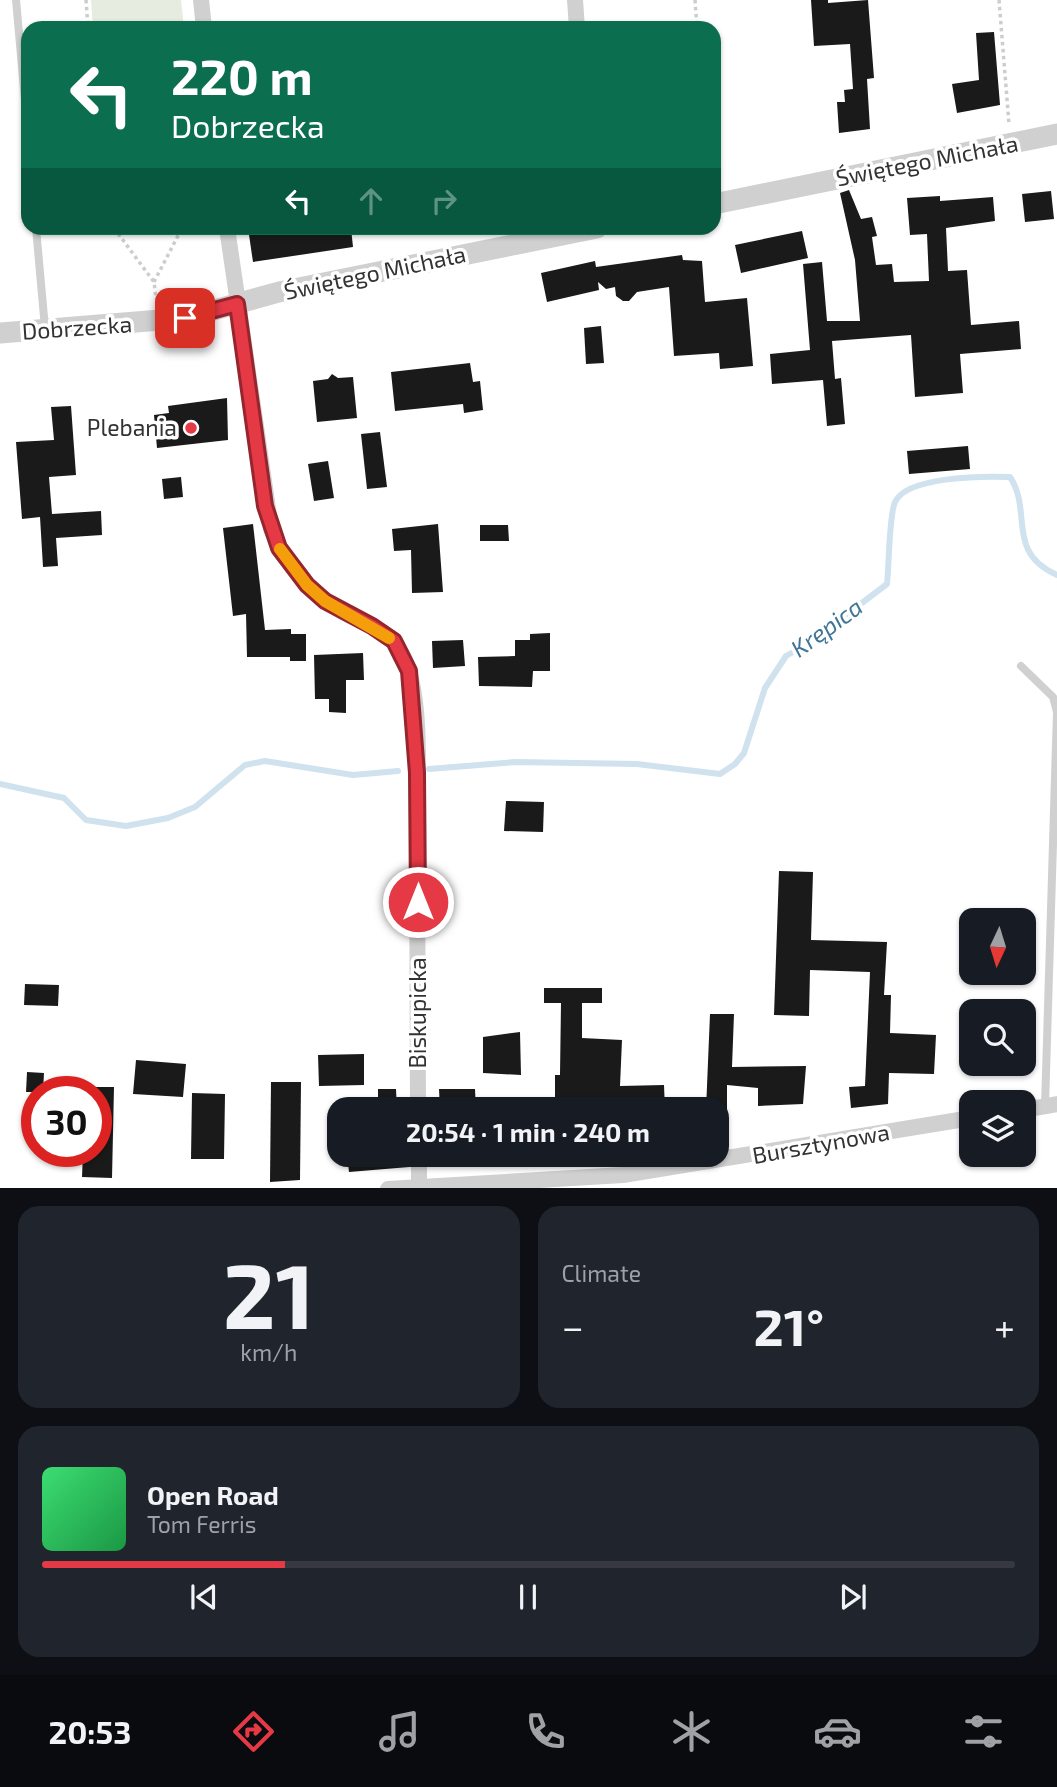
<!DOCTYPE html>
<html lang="en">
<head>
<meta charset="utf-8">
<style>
  :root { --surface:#171b24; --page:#20242c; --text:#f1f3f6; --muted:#9ea1a6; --line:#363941; --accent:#e63946 }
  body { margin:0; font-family:"Exo 2",sans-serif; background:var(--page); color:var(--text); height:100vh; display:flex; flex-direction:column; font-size:26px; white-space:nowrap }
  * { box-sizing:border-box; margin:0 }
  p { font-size:23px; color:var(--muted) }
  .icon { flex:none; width:38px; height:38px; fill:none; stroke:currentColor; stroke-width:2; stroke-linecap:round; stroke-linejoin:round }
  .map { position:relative; height:1188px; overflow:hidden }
  .details { display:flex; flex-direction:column; gap:18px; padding:18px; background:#0d0f14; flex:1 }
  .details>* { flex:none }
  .guide { position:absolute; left:21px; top:21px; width:700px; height:214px; border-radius:21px; box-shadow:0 2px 5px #0004; background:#0b6e4f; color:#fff; overflow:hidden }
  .needle { width:46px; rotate:184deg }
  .fabs { position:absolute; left:959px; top:908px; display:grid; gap:14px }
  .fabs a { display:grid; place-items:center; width:77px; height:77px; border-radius:14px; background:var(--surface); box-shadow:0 2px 5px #0004; font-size:35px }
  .speed { position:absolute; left:21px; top:1076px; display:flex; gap:14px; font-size:35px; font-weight:700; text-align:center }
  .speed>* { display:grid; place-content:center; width:91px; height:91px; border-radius:50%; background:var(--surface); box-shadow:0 2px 5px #0004; line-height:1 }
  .speed .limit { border:10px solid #d22; background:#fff; color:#111 }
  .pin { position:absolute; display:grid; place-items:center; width:60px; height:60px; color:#fff; margin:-30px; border-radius:14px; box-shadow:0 4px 10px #0006 }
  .me { position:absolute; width:77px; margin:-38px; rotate:0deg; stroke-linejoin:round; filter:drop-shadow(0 0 5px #0008) }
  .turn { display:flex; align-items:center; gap:24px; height:147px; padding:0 35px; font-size:32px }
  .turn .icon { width:91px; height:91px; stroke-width:2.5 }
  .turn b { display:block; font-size:49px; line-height:60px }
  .lanes { display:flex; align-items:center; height:66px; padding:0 35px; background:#0003; justify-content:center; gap:35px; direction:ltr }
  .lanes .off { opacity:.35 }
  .big { font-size:52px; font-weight:700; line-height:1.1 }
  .details .card { flex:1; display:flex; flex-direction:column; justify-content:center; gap:10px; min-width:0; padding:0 24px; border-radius:21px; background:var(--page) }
  .details .dial { align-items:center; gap:0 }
  .dial b { font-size:91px; line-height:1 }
  .song { display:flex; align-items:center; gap:21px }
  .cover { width:84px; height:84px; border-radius:10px; background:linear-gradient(135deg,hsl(140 70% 55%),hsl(140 70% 35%)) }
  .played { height:7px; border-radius:4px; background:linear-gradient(90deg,var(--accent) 25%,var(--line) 25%) }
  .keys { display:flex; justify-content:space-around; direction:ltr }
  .heat { display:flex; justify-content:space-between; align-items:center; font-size:38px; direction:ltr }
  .details .tiles { flex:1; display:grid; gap:18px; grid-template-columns:1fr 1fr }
  .card:last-child { grid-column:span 2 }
  .trip { position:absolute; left:327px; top:1097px; width:402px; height:70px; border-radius:21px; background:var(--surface); box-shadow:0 2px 5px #0004; font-weight:700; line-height:70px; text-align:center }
  .menu { display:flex; height:112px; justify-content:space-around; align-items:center; background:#090b0e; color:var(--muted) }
  .menu .icon { width:49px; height:49px }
  .menu .on { color:var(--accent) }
  .menu b { font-size:32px; color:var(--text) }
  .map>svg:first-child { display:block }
  .green { fill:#e6ecdf }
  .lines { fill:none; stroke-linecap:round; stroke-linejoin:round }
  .stream { stroke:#cfe2ee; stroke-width:6 }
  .building { fill:#1a1a1a }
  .path { stroke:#cdcdcd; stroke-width:3.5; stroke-dasharray:3.5 3.5; stroke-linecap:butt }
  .service { stroke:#d0d0d0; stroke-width:8 }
  .minor { stroke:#d0d0d0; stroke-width:16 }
  .tertiary { stroke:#d0d0d0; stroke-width:21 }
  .route-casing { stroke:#96252e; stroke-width:18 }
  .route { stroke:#e63946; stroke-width:12 }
  .slow { stroke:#f59e0b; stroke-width:12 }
  .poi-dot { fill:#e63946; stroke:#fff; stroke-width:2.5 }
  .labels { text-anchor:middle; stroke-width:7; stroke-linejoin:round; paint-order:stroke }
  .street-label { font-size:23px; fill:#333; stroke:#fff }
  .poi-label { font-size:23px; fill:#333; stroke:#fff; text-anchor:end }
  .water-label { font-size:24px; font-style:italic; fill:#3f7597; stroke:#fff }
</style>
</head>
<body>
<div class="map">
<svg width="1057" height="1189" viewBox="0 0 1057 1189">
  <rect width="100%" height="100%" fill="#fff"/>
  <path class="green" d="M 91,0 L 181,0 L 184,28 L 93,28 Z"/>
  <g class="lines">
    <g class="stream">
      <path d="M 429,769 L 515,762 L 637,764 L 720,774 L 735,764 L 744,753 L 765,688 L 786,656 L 809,643 L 887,584 C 889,567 889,515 895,502 C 907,476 985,476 1010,477 C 1033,511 1005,552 1057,575"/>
      <path d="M 0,784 L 64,798 L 86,820 L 126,826 L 168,818 L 195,807 L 245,765 L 265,761 L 353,775 L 398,771"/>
    </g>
  </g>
  <g class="building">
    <path d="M 811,0 L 828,0 L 828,3 L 868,0 L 874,78 L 867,79 L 870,129 L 839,133 L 837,102 L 845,102 L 844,90 L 853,89 L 850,44 L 814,46 Z"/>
    <path d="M 994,32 L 1000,105 L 957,113 L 952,84 L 979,80 L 976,33 Z"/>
    <path d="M 849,190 L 861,219 L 872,217 L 877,236 L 872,237 L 876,265 L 892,264 L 894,282 L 929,281 L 927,234 L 910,235 L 907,198 L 940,196 L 940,201 L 993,197 L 995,221 L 946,228 L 948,271 L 967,270 L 971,325 L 1019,321 L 1021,349 L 960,354 L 963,393 L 915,397 L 911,335 L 832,341 L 835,379 L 841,378 L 845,424 L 827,426 L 823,380 L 772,384 L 770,354 L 810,350 L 803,264 L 822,262 L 827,321 L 860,321 L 855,260 L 840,193 Z"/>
    <path d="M 1051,191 L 1054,219 L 1025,222 L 1022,194 Z"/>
    <path d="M 248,228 L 351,228 L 353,247 L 253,262 Z"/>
    <path d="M 802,231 L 808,258 L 741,273 L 735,245 Z"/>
    <path d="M 682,255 L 683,260 L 702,261 L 705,302 L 747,298 L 753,366 L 720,369 L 719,353 L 674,356 L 669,287 L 637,292 L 629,301 L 623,301 L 616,296 L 615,287 L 606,289 L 598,282 L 599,290 L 547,302 L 541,273 L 595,261 L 596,267 Z"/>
    <path d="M 601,326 L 604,363 L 586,364 L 584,328 Z"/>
    <path d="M 470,363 L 473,382 L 480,381 L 483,410 L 464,413 L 463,404 L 395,411 L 391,372 Z"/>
    <path d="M 332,374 L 338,378 L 353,377 L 357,418 L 317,422 L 313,381 L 328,379 Z"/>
    <path d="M 227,398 L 228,440 L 157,448 L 154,415 L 169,413 L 168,406 Z"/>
    <path d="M 71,406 L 76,475 L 49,477 L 52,514 L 101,511 L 102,535 L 56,538 L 58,566 L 43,567 L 40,517 L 22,519 L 16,442 L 54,440 L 51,407 Z"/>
    <path d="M 380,432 L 387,487 L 367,489 L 361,434 Z"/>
    <path d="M 968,446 L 970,469 L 909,474 L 907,451 Z"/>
    <path d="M 328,461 L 334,498 L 314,501 L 308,464 Z"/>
    <path d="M 181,477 L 183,497 L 164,499 L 162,479 Z"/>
    <path d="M 253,524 L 265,630 L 291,629 L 291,634 L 306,634 L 306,661 L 290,661 L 290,657 L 247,657 L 246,614 L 233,616 L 223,528 Z"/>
    <path d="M 438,524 L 443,592 L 412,593 L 411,550 L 394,551 L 392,529 Z"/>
    <path d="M 480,525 L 508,525 L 509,541 L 480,541 Z"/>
    <path d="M 550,633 L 550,671 L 533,671 L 532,687 L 479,686 L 478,657 L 515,656 L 515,640 L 530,640 L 530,634 Z"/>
    <path d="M 463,640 L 465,666 L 433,668 L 432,641 Z"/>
    <path d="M 363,653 L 364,680 L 346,680 L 346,713 L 329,712 L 329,699 L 315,699 L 314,655 Z"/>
    <path d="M 506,801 L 544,802 L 543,832 L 504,831 Z"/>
    <path d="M 779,871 L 813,872 L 811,940 L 887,942 L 884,995 L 891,995 L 890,1033 L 936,1035 L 934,1074 L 889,1073 L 888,1104 L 851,1108 L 849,1087 L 865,1086 L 870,972 L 810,970 L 809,1016 L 774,1015 Z"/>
    <path d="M 25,984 L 59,985 L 58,1006 L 24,1005 Z"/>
    <path d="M 544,988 L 602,988 L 602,1003 L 582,1003 L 582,1038 L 622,1040 L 620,1086 L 664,1085 L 665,1110 L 555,1110 L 555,1075 L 560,1075 L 561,1003 L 544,1003 Z"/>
    <path d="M 710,1014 L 734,1014 L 732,1067 L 806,1066 L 803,1104 L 758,1106 L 758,1088 L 727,1085 L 727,1110 L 706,1110 Z"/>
    <path d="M 520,1032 L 521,1075 L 483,1073 L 483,1037 Z"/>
    <path d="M 364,1054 L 364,1085 L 319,1086 L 318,1055 Z"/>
    <path d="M 136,1060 L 186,1064 L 183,1097 L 133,1094 Z"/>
    <path d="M 27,1072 L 44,1073 L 43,1092 L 26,1092 Z"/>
    <path d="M 271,1082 L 301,1082 L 300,1180 L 270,1182 Z"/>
    <path d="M 96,1087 L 114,1087 L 112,1178 L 82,1177 L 83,1152 L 96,1152 Z"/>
    <path d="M 378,1089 L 396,1089 L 397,1110 L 378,1110 Z"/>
    <path d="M 439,1089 L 475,1089 L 476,1110 L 440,1110 Z"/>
    <path d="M 192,1093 L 225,1094 L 224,1159 L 191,1159 Z"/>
    <path d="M 347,1155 L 409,1155 L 409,1167 L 349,1172 Z"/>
  </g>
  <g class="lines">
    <g class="path">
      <path d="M 86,0 L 88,28"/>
      <path d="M 695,0 L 697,28"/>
      <path d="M 999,0 L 1009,124"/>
      <path d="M 114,228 L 154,282 L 156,299"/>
      <path d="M 154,282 L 182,228"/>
    </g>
    <g class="service">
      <path d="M 16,0 L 28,134"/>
      <path d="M 36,228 L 45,328"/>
      <path d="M 1021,666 L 1053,697 L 1057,712 L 1045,1106"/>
    </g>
    <g class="minor">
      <path d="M 201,0 L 204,28"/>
      <path d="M 575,0 L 577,28"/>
      <path d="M 227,228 L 271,529 C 286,564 309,593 343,612 C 365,624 389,630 402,654 C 424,693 417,787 417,833 C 418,925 418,1017 418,1110"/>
      <path d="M 1024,1110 L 1057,1104"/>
      <path d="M 419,1155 L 419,1186"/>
      <path d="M 388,1189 L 623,1175 L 971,1118"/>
    </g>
    <g class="tertiary">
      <path d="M 714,204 L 1057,134"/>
      <path d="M 0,333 L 185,318 L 279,292 L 597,228"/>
    </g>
  </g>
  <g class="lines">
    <g class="route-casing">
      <path id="route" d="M 185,318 L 237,304 L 265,506 L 279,548 L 307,585 L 325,601 L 372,626 L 394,641 L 409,671 L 417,773 L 418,902"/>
    </g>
    <use href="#route" class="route"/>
    <path class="slow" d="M 280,549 L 307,585 L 325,601 L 389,638"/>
  </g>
  <circle class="poi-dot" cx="191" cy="428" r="7"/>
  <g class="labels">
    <g class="street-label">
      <text transform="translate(927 161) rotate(-11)" y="8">Świętego Michała</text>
      <text transform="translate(375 273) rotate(-12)" y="8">Świętego Michała</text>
      <text transform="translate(77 328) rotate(-4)" y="8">Dobrzecka</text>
      <text transform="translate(418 1013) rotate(-90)" y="8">Biskupicka</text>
      <text transform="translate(821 1144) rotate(-10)" y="8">Bursztynowa</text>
    </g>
    <g class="poi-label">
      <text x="177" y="436">Plebania</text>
    </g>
    <g class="water-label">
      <text transform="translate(827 628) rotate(-36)" y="8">Krępica</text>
    </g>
  </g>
</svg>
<div class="fabs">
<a><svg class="needle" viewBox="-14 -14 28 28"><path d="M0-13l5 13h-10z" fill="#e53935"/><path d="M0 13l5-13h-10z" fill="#9ea1a6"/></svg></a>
<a><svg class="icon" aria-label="search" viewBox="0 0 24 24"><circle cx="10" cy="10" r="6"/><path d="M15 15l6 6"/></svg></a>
<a><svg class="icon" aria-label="layers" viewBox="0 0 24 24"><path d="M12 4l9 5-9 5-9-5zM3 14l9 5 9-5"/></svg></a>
</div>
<div class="speed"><div class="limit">30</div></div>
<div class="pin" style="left:185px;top:318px;background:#d93025"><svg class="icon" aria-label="arrive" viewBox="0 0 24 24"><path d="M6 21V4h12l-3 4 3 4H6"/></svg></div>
<svg class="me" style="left:418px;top:902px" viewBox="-20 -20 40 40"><circle r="17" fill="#e63946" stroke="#fff" stroke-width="3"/><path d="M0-11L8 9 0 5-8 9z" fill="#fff"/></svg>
<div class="trip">20:54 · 1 min · 240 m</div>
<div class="guide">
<div class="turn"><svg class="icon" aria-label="left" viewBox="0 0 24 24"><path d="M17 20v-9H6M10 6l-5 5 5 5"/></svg><div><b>220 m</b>Dobrzecka</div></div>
<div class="lanes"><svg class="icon" aria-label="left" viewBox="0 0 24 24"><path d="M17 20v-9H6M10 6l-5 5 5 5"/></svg><svg class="icon off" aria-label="ahead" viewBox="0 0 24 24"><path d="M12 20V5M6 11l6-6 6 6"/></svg><svg class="icon off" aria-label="right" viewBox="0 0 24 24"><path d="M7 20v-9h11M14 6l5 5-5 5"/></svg></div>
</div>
</div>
<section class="details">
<div class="tiles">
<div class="card dial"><b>21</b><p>km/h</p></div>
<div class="card"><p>Climate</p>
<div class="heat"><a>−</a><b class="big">21°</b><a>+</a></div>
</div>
<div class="card">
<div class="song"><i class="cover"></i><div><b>Open Road</b><p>Tom Ferris</p></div></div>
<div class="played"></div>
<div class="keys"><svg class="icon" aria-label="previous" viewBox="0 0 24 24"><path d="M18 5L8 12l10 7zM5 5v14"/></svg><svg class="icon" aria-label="pause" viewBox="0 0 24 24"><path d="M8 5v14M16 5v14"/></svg><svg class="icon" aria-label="next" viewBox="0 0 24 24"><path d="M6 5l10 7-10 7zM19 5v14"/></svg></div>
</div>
</div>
</section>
<nav class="menu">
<b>20:53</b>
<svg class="icon on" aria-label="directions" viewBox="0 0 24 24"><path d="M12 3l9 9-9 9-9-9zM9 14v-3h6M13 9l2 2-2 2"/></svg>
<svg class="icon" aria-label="music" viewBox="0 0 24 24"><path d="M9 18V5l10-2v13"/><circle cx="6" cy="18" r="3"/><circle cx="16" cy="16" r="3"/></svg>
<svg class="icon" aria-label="phone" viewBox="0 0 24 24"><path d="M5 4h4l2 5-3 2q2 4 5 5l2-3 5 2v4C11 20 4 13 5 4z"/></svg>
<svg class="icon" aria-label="climate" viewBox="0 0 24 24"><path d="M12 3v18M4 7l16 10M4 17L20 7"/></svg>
<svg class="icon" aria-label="car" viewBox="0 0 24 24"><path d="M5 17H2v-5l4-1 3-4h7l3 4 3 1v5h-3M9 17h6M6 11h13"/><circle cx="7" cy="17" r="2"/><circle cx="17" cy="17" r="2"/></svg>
<svg class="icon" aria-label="filters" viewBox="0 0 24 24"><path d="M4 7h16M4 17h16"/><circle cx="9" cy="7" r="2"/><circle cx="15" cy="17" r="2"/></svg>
</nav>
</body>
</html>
